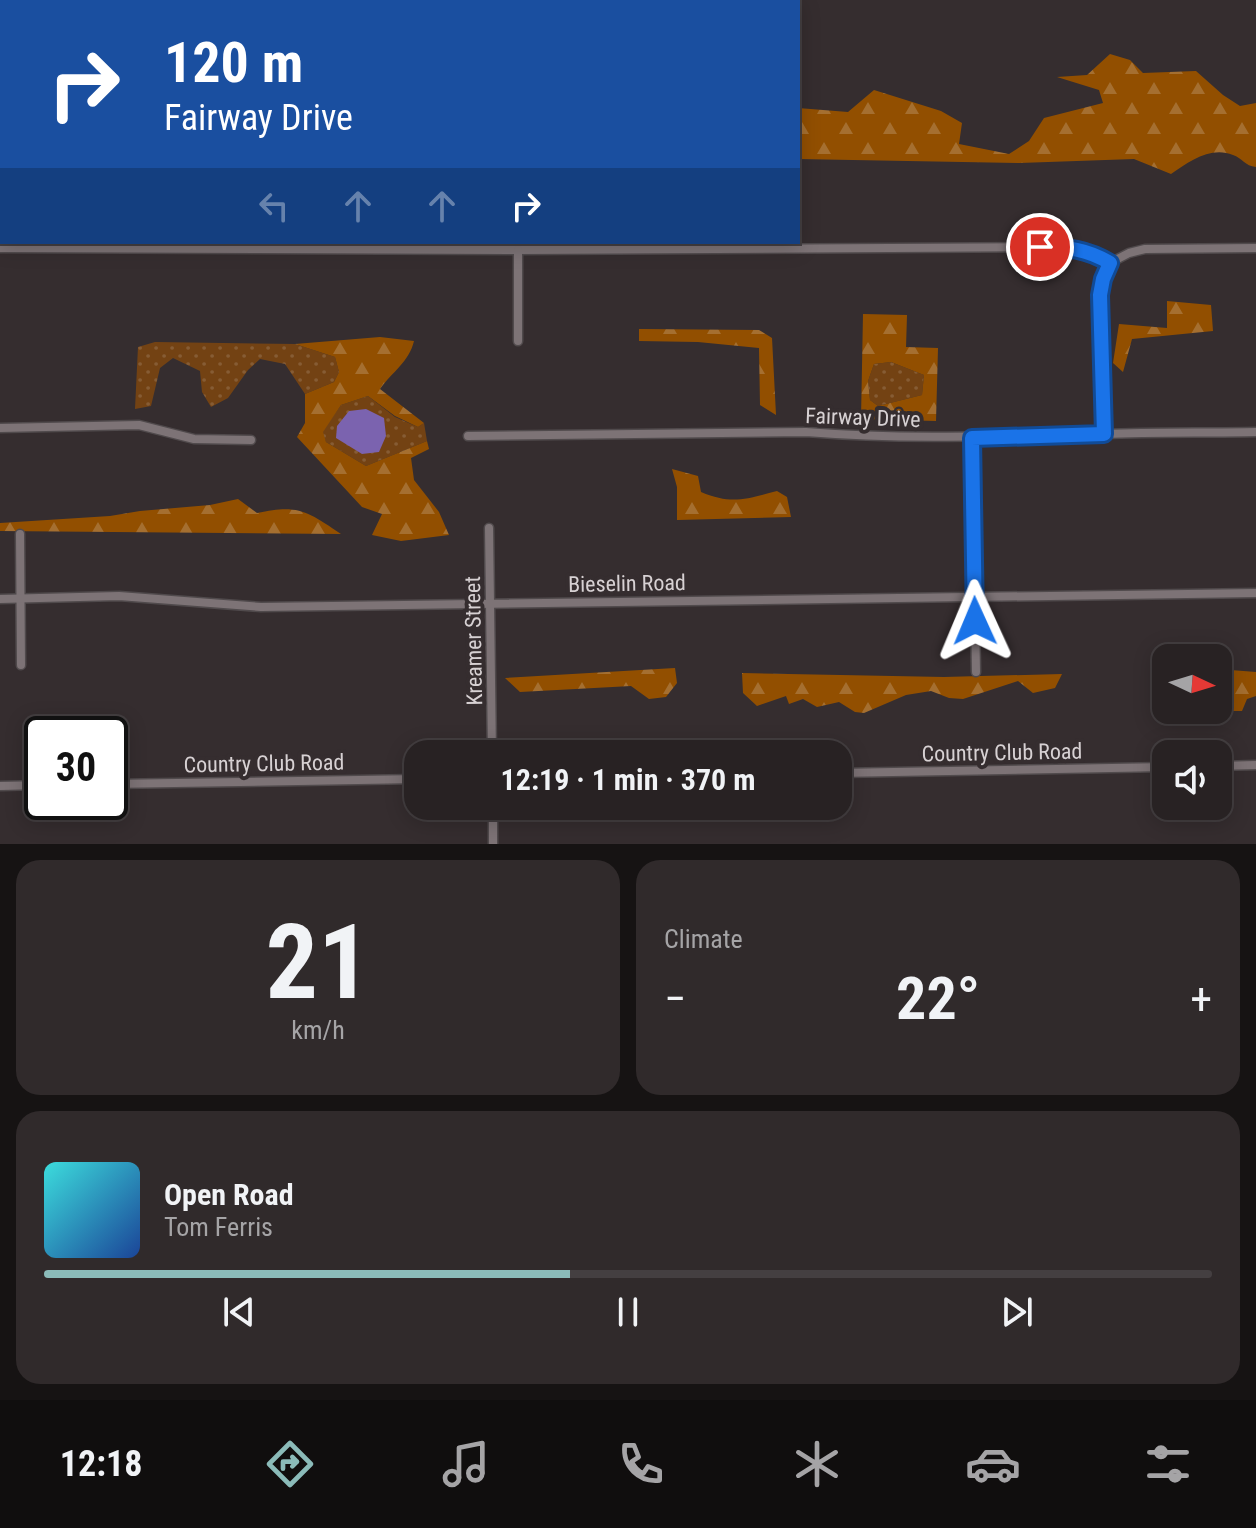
<!DOCTYPE html>
<html lang="en">
<head>
<meta charset="utf-8">
<style>
  :root { --surface:#282223; --page:#302a2b; --text:#f1f3f6; --muted:#a5a4a6; --line:#443f41; --accent:#8bbbb9 }
  body { margin:0; font-family:"Roboto Condensed",sans-serif; background:var(--page); color:var(--text); height:100vh; display:flex; flex-direction:column; font-size:30px; white-space:nowrap }
  * { box-sizing:border-box; margin:0 }
  p { font-size:26px; color:var(--muted) }
  .icon { flex:none; width:44px; height:44px; fill:none; stroke:currentColor; stroke-width:2; stroke-linecap:round; stroke-linejoin:round }
  .map { position:relative; height:844px; overflow:hidden }
  .drawer { display:flex; flex-direction:column; gap:16px; padding:16px; background:#161313; flex:1 }
  .drawer>* { flex:none }
  .banner { position:absolute; left:0px; top:0px; width:800px; height:244px; box-shadow:0 4px 20px #0003,0 0 0 2px var(--line); background:#1a4fa0; color:#fff; overflow:hidden }
  .needle { width:52px; rotate:94deg }
  .fabs { position:absolute; left:1152px; top:644px; display:grid; gap:16px }
  .fabs a { display:grid; place-items:center; width:80px; height:80px; border-radius:16px; background:var(--surface); box-shadow:0 4px 20px #0003,0 0 0 2px var(--line); font-size:40px }
  .speed { position:absolute; left:24px; top:716px; display:flex; gap:16px; font-size:40px; font-weight:700; text-align:center }
  .speed>* { display:grid; place-content:center; width:104px; height:104px; border-radius:50%; background:var(--surface); box-shadow:0 4px 20px #0003,0 0 0 2px var(--line); line-height:1 }
  .speed .limit { border:4px solid #111; border-radius:12px; background:#fff; color:#111 }
  .pin { position:absolute; display:grid; place-items:center; width:68px; height:68px; color:#fff; margin:-34px; border:4px solid #fff; border-radius:50%; box-shadow:0 2px 8px #0007 }
  .me { position:absolute; width:88px; margin:-44px; rotate:359deg; stroke-linejoin:round; filter:drop-shadow(0 0 6px #0008) }
  .turn { display:flex; align-items:center; gap:28px; height:168px; padding:0 32px; font-size:36px }
  .turn .icon { width:104px; height:104px; stroke-width:2.5 }
  .turn b { display:block; font-size:56px; line-height:68px }
  .lanes { display:flex; align-items:center; height:76px; padding:0 32px; background:#0003; justify-content:center; gap:40px; direction:ltr }
  .lanes .off { opacity:.35 }
  .big { font-size:60px; font-weight:700; line-height:1.1 }
  .drawer .tile { flex:1; display:flex; flex-direction:column; justify-content:center; gap:12px; min-width:0; padding:0 28px; border-radius:24px; background:var(--page) }
  .drawer .dial { align-items:center; gap:0 }
  .dial b { font-size:104px; line-height:1 }
  .song { display:flex; align-items:center; gap:24px }
  .cover { width:96px; height:96px; border-radius:12px; background:linear-gradient(135deg,hsl(180 70% 55%),hsl(220 70% 35%)) }
  .played { height:8px; border-radius:4px; background:linear-gradient(90deg,var(--accent) 45%,var(--line) 45%) }
  .keys { display:flex; justify-content:space-around; direction:ltr }
  .heat { display:flex; justify-content:space-between; align-items:center; font-size:44px; direction:ltr }
  .drawer .tiles { flex:1; display:grid; gap:16px; grid-template-columns:1fr 1fr }
  .tile:last-child { grid-column:span 2 }
  .trip { position:absolute; left:404px; top:740px; width:448px; height:80px; border-radius:24px; background:var(--surface); box-shadow:0 4px 20px #0003,0 0 0 2px var(--line); font-weight:700; line-height:80px; text-align:center }
  .dock { display:flex; height:128px; justify-content:space-around; align-items:center; background:#100e0e; color:var(--muted) }
  .dock .icon { width:56px; height:56px }
  .dock .current { color:var(--accent) }
  .dock b { font-size:36px; color:var(--text) }
  .map>svg:first-child { display:block }
  .green { fill:url(#green-dots) }
  .forest { fill:url(#forest-firs); fill-rule:evenodd }
  .water { fill:#7b63af }
  .lines { fill:none; stroke-linecap:round; stroke-linejoin:round }
  .minor-casing { stroke:#504a4c; stroke-width:11 }
  .minor { stroke:#7d7376; stroke-width:8 }
  .route-casing { stroke:#114b97; stroke-width:20 }
  .route { stroke:#1a73e8; stroke-width:14 }
  .labels { text-anchor:middle; stroke-width:8; stroke-linejoin:round; paint-order:stroke }
  .street-label { font-size:22px; fill:#d7d1d3; stroke:#352d2f }
</style>
</head>
<body>
<div class="map">
<svg width="1256" height="844" viewBox="0 0 1256 844">
  <defs>
    <pattern id="green-dots" width="8" height="8" patternUnits="userSpaceOnUse" patternTransform="scale(2)"><rect width="8" height="8" fill="#734213"/><path d="M2 2h.1M6 6h.1" fill="none" stroke="#865c34" stroke-width="1.8" stroke-linecap="round"/></pattern>
    <pattern id="forest-firs" width="22" height="20" patternUnits="userSpaceOnUse" patternTransform="scale(2)"><rect width="22" height="20" fill="#924f00"/><path d="M5 1l3.5 6h-7zM16 11l3.5 6h-7z" fill="#a56f30"/></pattern>
  </defs>
  <rect width="100%" height="100%" fill="#352d2f"/>
  <g class="green">
    <path d="M 155,342 L 295,344 L 335,357 L 339,372 L 334,382 L 305,394 L 285,364 L 260,359 L 248,370 L 228,398 L 211,407 L 202,392 L 200,371 L 173,358 L 160,368 L 151,406 L 135,409 L 138,347 Z"/>
    <path d="M 891,362 L 924,375 L 922,395 L 878,406 L 870,400 L 868,381 L 874,364 Z"/>
    <path d="M 368,396 L 395,417 L 418,427 L 424,423 L 427,441 L 366,466 L 326,442 L 322,432 L 341,405 Z"/>
  </g>
  <g class="forest">
    <path d="M 1110,54 L 1130,60 L 1143,73 L 1196,71 L 1223,95 L 1240,106 L 1256,103 L 1256,167 C 1245,166 1242,158 1233,155 C 1210,146 1189,162 1171,174 L 1134,159 L 1019,163 L 798,159 L 798,108 L 848,112 L 874,90 L 941,111 L 962,123 L 959,144 L 1009,154 L 1029,141 L 1044,118 L 1103,103 L 1099,90 L 1057,77 L 1087,75 Z"/>
    <path d="M 1167,301 L 1211,305 L 1213,331 L 1132,339 L 1123,372 L 1113,363 L 1119,324 L 1167,328 Z"/>
    <path d="M 863,314 L 907,315 L 906,347 L 938,348 L 936,421 L 861,419 ZM 891,362 L 924,375 L 922,395 L 878,406 L 870,400 L 868,381 L 874,364 Z"/>
    <path d="M 639,329 L 759,330 L 772,338 L 776,415 L 760,405 L 759,348 L 698,342 L 639,341 Z"/>
    <path d="M 380,337 L 414,341 C 409,362 392,372 380,389 L 424,423 L 418,427 L 395,416 L 368,396 L 341,405 L 323,432 L 326,442 L 366,466 L 427,441 L 429,449 L 411,458 L 414,480 L 439,512 L 449,535 L 401,541 L 372,535 L 382,514 L 362,507 L 297,437 L 305,423 L 305,394 L 334,382 L 339,372 L 335,357 L 295,344 Z"/>
    <path d="M 672,469 L 698,476 L 701,492 C 732,505 746,499 777,491 L 787,497 L 791,517 L 677,520 L 677,487 Z"/>
    <path d="M 238,499 L 257,513 C 298,504 307,511 341,534 L 0,531 L 0,523 L 110,516 L 140,511 L 210,505 Z"/>
    <path d="M 675,668 L 677,683 L 666,697 L 649,699 L 631,686 L 520,692 L 505,678 Z"/>
    <path d="M 1218,669 L 1256,672 L 1256,696 L 1247,699 L 1242,711 L 1220,711 L 1228,706 L 1229,685 L 1218,684 Z"/>
    <path d="M 742,673 L 944,677 L 1062,674 L 1055,688 L 1033,693 L 1018,681 L 963,699 L 949,698 L 931,691 L 906,695 L 864,713 L 855,712 L 839,702 L 817,707 L 803,699 L 789,704 L 786,696 L 757,706 L 743,693 Z"/>
  </g>
  <path class="water" d="M 366,409 L 384,418 L 386,436 L 379,452 L 362,454 L 336,438 L 337,426 L 349,411 Z"/>
  <g class="lines">
    <g class="minor-casing">
      <g id="minor">
        <path d="M 0,248 L 518,250 L 1070,247 L 1093,253 L 1110,263"/>
        <path d="M 518,250 L 518,341"/>
        <path d="M 1110,263 L 1129,253 L 1145,249 L 1256,248"/>
        <path d="M 0,428 L 139,425 L 194,439 L 251,440"/>
        <path d="M 1104,434 L 1100,295 L 1103,279 L 1110,263"/>
        <path d="M 468,436 L 806,432 C 906,440 1004,436 1104,434 C 1155,432 1205,433 1256,432"/>
        <path d="M 972,438 L 976,672"/>
        <path d="M 489,528 L 492,754"/>
        <path d="M 20,534 L 21,665"/>
        <path d="M 0,599 L 119,596 L 261,607 L 1256,593"/>
        <path d="M 1218,766 L 1256,765"/>
        <path d="M 838,773 L 1166,767"/>
        <path d="M 110,784 L 418,779"/>
        <path d="M 0,786 L 42,785"/>
        <path d="M 493,806 L 493,844"/>
      </g>
    </g>
    <use href="#minor" class="minor"/>
  </g>
  <g class="lines">
    <g class="route-casing">
      <path id="route" d="M 975,621 L 972,438 L 1104,434 L 1100,295 L 1103,279 L 1110,263 C 1087,249 1067,247 1040,247"/>
    </g>
    <use href="#route" class="route"/>
  </g>
  <g class="labels">
    <g class="street-label">
      <text transform="translate(863 417) rotate(2)" y="8">Fairway Drive</text>
      <text transform="translate(627 583) rotate(-1)" y="8">Bieselin Road</text>
      <text transform="translate(473 641) rotate(-91)" y="8">Kreamer Street</text>
      <text transform="translate(1002 752) rotate(-1)" y="8">Country Club Road</text>
      <text transform="translate(264 763) rotate(-1)" y="8">Country Club Road</text>
    </g>
  </g>
</svg>
<div class="fabs">
<a><svg class="needle" viewBox="-14 -14 28 28"><path d="M0-13l5 13h-10z" fill="#e53935"/><path d="M0 13l5-13h-10z" fill="#a5a4a6"/></svg></a>
<a><svg class="icon" aria-label="sound" viewBox="0 0 24 24"><path d="M4 9h4l5-4v14l-5-4H4zM17 9q2 3 0 6"/></svg></a>
</div>
<div class="speed"><div class="limit">30</div></div>
<div class="pin" style="left:1040px;top:247px;background:#d93025"><svg class="icon" aria-label="arrive" viewBox="0 0 24 24"><path d="M6 21V4h12l-3 4 3 4H6"/></svg></div>
<svg class="me" style="left:975px;top:621px" viewBox="-20 -20 40 40"><path d="M0-17L14 15 0 8-14 15z" fill="#1a73e8" stroke="#fff" stroke-width="4"/></svg>
<div class="trip">12:19 · 1 min · 370 m</div>
<div class="banner">
<div class="turn"><svg class="icon" aria-label="right" viewBox="0 0 24 24"><path d="M7 20v-9h11M14 6l5 5-5 5"/></svg><div><b>120 m</b>Fairway Drive</div></div>
<div class="lanes"><svg class="icon off" aria-label="left" viewBox="0 0 24 24"><path d="M17 20v-9H6M10 6l-5 5 5 5"/></svg><svg class="icon off" aria-label="ahead" viewBox="0 0 24 24"><path d="M12 20V5M6 11l6-6 6 6"/></svg><svg class="icon off" aria-label="ahead" viewBox="0 0 24 24"><path d="M12 20V5M6 11l6-6 6 6"/></svg><svg class="icon" aria-label="right" viewBox="0 0 24 24"><path d="M7 20v-9h11M14 6l5 5-5 5"/></svg></div>
</div>
</div>
<section class="drawer">
<div class="tiles">
<div class="tile dial"><b>21</b><p>km/h</p></div>
<div class="tile"><p>Climate</p>
<div class="heat"><a>−</a><b class="big">22°</b><a>+</a></div>
</div>
<div class="tile">
<div class="song"><i class="cover"></i><div><b>Open Road</b><p>Tom Ferris</p></div></div>
<div class="played"></div>
<div class="keys"><svg class="icon" aria-label="previous" viewBox="0 0 24 24"><path d="M18 5L8 12l10 7zM5 5v14"/></svg><svg class="icon" aria-label="pause" viewBox="0 0 24 24"><path d="M8 5v14M16 5v14"/></svg><svg class="icon" aria-label="next" viewBox="0 0 24 24"><path d="M6 5l10 7-10 7zM19 5v14"/></svg></div>
</div>
</div>
</section>
<nav class="dock">
<b>12:18</b>
<svg class="icon current" aria-label="directions" viewBox="0 0 24 24"><path d="M12 3l9 9-9 9-9-9zM9 14v-3h6M13 9l2 2-2 2"/></svg>
<svg class="icon" aria-label="music" viewBox="0 0 24 24"><path d="M9 18V5l10-2v13"/><circle cx="6" cy="18" r="3"/><circle cx="16" cy="16" r="3"/></svg>
<svg class="icon" aria-label="phone" viewBox="0 0 24 24"><path d="M5 4h4l2 5-3 2q2 4 5 5l2-3 5 2v4C11 20 4 13 5 4z"/></svg>
<svg class="icon" aria-label="climate" viewBox="0 0 24 24"><path d="M12 3v18M4 7l16 10M4 17L20 7"/></svg>
<svg class="icon" aria-label="car" viewBox="0 0 24 24"><path d="M5 17H2v-5l4-1 3-4h7l3 4 3 1v5h-3M9 17h6M6 11h13"/><circle cx="7" cy="17" r="2"/><circle cx="17" cy="17" r="2"/></svg>
<svg class="icon" aria-label="filters" viewBox="0 0 24 24"><path d="M4 7h16M4 17h16"/><circle cx="9" cy="7" r="2"/><circle cx="15" cy="17" r="2"/></svg>
</nav>
</body>
</html>
